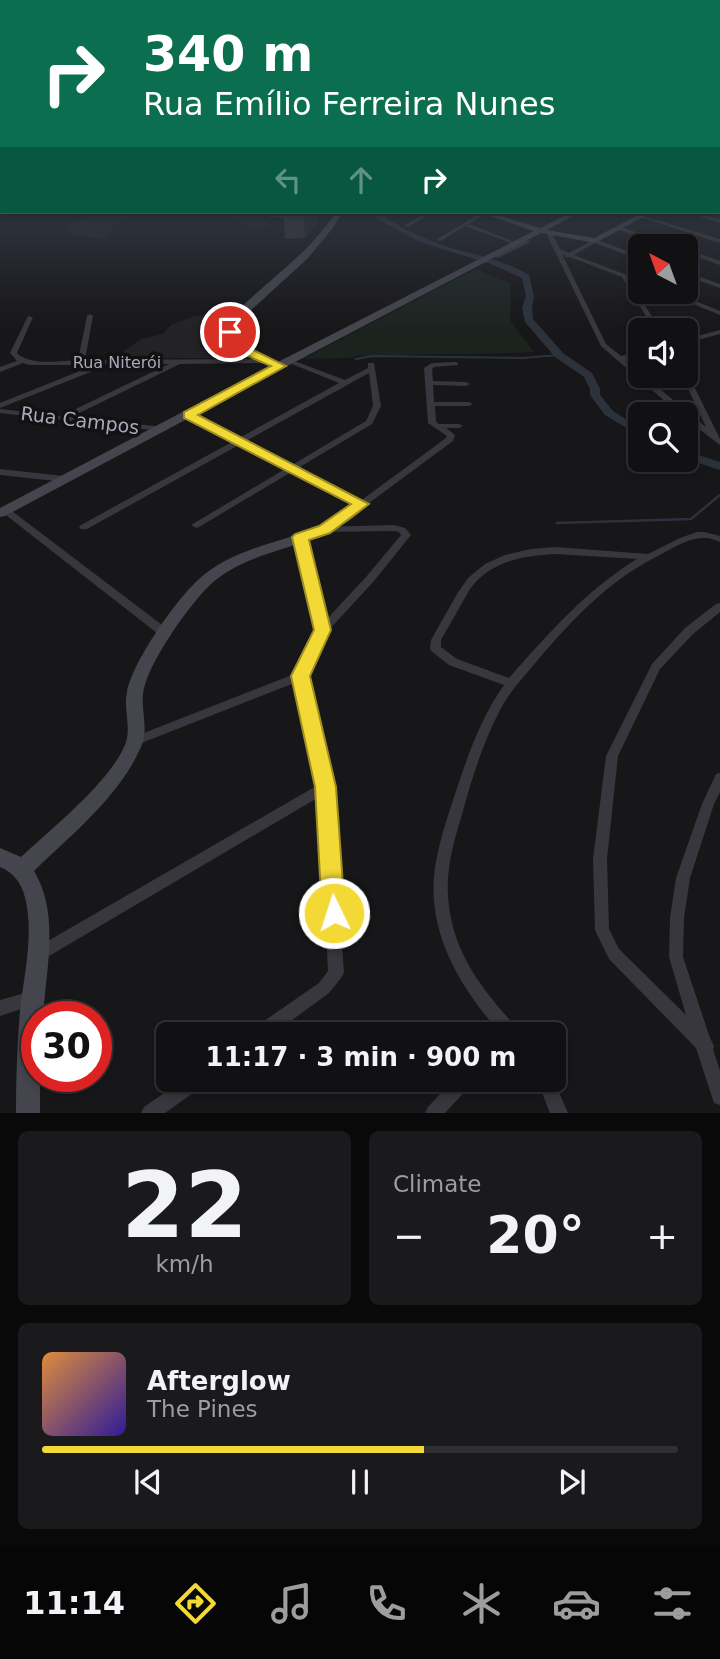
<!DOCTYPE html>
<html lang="en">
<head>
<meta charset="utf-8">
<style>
  :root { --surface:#111012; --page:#1a191b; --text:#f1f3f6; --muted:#9c9d9f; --line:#303032; --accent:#f2d935 }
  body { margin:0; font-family:"DejaVu Sans",sans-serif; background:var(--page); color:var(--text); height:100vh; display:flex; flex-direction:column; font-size:26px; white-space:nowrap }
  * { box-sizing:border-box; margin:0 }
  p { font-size:23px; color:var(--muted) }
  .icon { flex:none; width:38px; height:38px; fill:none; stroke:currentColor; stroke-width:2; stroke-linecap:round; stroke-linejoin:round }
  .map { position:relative; height:1113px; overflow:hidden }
  .drawer { display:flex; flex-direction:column; gap:18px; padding:18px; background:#09090a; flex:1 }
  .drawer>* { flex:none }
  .hud { position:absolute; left:0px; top:0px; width:721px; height:214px; box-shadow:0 4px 10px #0003,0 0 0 2px var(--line); background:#0b6e4f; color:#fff; overflow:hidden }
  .needle { width:46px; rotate:319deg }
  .controls { position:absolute; left:628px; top:234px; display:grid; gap:14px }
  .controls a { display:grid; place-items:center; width:70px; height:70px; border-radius:10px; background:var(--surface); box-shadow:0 4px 10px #0003,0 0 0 2px var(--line); font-size:35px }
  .speed { position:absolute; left:21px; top:1001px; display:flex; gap:14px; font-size:35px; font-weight:700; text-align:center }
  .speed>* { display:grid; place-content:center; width:91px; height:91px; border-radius:50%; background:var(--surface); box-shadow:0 4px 10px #0003,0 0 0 2px var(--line); line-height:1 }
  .speed .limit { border:10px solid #d22; background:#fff; color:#111 }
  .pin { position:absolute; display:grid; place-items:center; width:60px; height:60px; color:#fff; margin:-30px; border:4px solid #fff; border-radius:50%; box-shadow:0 2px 7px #0007 }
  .me { position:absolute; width:77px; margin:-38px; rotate:356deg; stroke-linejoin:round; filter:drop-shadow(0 0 5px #0008) }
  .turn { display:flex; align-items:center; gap:24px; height:147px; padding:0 28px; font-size:32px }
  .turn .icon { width:91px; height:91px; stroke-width:2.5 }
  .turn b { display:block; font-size:49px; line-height:60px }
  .lanes { display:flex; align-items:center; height:66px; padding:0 28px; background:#0003; justify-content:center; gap:35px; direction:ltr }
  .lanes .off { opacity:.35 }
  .big { font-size:52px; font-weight:700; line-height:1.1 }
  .drawer .tile { flex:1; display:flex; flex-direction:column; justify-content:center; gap:10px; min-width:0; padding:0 24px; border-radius:10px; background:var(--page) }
  .drawer .dial { align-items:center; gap:0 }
  .dial b { font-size:91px; line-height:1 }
  .song { display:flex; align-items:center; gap:21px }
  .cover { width:84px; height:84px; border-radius:10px; background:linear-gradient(135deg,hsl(30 70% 55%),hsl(250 70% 35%)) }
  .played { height:7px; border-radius:4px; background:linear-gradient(90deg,var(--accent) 60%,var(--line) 60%) }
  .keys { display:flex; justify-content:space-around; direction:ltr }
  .heat { display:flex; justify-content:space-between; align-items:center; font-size:38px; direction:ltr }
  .drawer .tiles { flex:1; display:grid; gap:18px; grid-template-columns:1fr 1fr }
  .tile:last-child { grid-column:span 2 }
  .trip { position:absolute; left:156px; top:1022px; width:410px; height:70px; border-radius:10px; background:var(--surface); box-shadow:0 4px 10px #0003,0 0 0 2px var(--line); font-weight:700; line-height:70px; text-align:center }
  .menu { display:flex; height:112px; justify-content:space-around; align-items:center; background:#070607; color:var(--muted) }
  .menu .icon { width:49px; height:49px }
  .menu .current { color:var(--accent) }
  .menu b { font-size:32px; color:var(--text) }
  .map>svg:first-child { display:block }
  .built { fill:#232225 }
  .green { fill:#1c231f }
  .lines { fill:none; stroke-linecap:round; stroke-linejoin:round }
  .stream-far1 { stroke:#2c323c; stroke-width:2 }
  .stream { stroke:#2c323c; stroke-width:2.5 }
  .river { fill:#2c323c; fill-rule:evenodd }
  .street { fill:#38373d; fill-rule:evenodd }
  .secondary { fill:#45464d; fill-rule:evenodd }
  .primary { fill:#53545c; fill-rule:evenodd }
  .highway { fill:#63646e; fill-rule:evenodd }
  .wall { fill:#333236 }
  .shaded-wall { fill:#222124 }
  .route { fill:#f2d935; stroke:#9d8d22; stroke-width:2 }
  .labels { text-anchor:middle; stroke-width:7; stroke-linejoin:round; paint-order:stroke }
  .far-street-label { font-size:16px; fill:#a8aab8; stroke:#121113 }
  .street-label { font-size:19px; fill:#a8aab8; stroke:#121113 }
</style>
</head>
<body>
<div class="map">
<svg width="720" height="1113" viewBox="0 0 720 1113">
  <rect width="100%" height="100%" fill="#171618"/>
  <path class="built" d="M 227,314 L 238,316 L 233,338 L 258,358 L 114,358 L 141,339 L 163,334 L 171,325 L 194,316 Z"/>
  <g class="green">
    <path d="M 108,212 L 137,212 L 118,221 L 104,239 L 72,235 L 64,229 L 70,224 Z"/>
    <path d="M 222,212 L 253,212 L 273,225 L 253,229 Z"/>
    <path d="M 475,269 L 511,284 L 510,320 L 534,352 C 479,355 423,352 368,358 L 363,355 L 348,358 L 303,359 Z"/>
  </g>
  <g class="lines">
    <path class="stream-far1" d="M 356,359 L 372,356 L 522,358 L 559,355"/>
    <path class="stream" d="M 557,523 L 691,519 L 720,495"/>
    <g class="river">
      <path d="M 375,212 L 381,212 L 382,215 C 403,230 427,240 451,248 C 478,255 505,261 529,275 L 534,296 L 532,308 L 533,319 L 563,353 L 592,373 L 600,389 L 600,395 L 613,411 L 640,428 L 640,436 L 605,415 L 590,395 L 590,389 L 584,377 L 555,357 L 525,322 L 522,308 L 526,296 L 522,278 L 491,264 L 420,242 L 375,218 Z"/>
      <path d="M 706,212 L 720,213 L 720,217 L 707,214 Z"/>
      <path d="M 686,451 L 720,462 L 720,470 L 686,459 Z"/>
    </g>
    <g class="street">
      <rect x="0" y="199" width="2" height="3"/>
      <rect x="719" y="202" width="1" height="2"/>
      <path d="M 427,212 L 433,212 L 408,227 L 403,226 Z"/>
      <path d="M 482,212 L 488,212 L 469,224 L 517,243 L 517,245 L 528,240 L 531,242 L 498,258 L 496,257 L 496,255 L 517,245 L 465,226 L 441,241 L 436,240 Z"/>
      <path d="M 549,212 L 557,212 L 572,216 L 569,218 Z"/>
      <path d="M 686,212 L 694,212 L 720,219 L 720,223 Z"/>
      <path d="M 640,215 L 720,239 L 720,243 L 640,217 Z"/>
      <path d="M 619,226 L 675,246 L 676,247 L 667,247 L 617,229 L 616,228 Z"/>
      <path d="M 550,233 L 553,235 L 560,249 L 569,253 L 595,239 L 640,256 L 640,260 L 638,259 L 595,243 L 574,255 L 640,280 L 640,284 L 629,280 L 661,331 L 655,331 L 622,277 L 570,257 L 565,257 L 565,255 L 562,254 L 606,344 L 621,356 L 640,351 L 640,355 L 625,360 L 640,373 L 640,376 L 644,376 L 706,427 L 682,376 L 686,376 L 686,374 L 688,374 L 720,439 L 720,445 L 686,419 L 686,415 L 681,415 L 601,346 L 547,235 Z"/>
      <path d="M 686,249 L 720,261 L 720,265 L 686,253 Z"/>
      <path d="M 686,272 L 720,284 L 720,288 L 686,276 Z"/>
      <path d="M 664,292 L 673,292 L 720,311 L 720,315 Z"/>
      <path d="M 90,314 L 93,316 L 85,360 L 264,359 L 268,361 L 264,363 L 180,364 L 71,417 L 164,427 L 165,429 L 161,431 L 0,413 L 0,409 L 61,416 L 169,364 L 103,364 L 103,367 L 0,408 L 0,403 L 95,365 L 29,365 L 23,363 L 0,372 L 0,367 L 17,361 L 10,353 L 28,316 L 33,317 L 17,353 C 30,366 60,361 78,360 L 87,316 Z"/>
      <path d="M 720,330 L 720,334 L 686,343 L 686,339 Z"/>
      <path d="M 289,359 L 345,380 L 368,368 L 368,363 L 374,363 L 381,406 L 372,424 L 199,527 L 196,528 L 191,525 L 366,421 L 373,406 L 369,373 L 87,529 L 81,529 L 79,527 L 81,525 L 339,383 L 287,362 L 287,360 Z"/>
      <path d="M 456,362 L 458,363 L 458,365 L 434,367 L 432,369 L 433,381 L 466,382 L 470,384 L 466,386 L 433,385 L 434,402 L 469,402 L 473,404 L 469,406 L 435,406 L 436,422 L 439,424 L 459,424 L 463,426 L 459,428 L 446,428 L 455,435 L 453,441 L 365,506 L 359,506 L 358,504 L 359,502 L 446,438 L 447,436 L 428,423 L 424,368 L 432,363 Z"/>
      <path d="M 0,469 L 64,476 L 68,479 L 64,482 L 0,475 Z"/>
      <path d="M 5,507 L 8,508 L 170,631 L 171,634 L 170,637 L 162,637 L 2,512 L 0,510 L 2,508 Z"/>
      <path d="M 394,525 L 405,528 L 411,535 L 374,581 L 327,632 L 307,676 L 331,787 L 344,973 L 341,978 L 329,993 L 273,1034 L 252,1034 L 254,1028 L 319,983 L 328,971 L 319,797 L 44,959 L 39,961 L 34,959 L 32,954 L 34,949 L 318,785 L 297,682 L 139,744 L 135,746 L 131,744 L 129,741 L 131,738 L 297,673 L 318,630 L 295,537 L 297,535 L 303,535 L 305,537 L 326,620 L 366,577 L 401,535 L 399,532 L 394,531 L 324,532 L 321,531 L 319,529 L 321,527 Z"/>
      <path d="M 697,532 L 704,532 L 720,536 L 720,542 C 715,540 710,538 705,538 C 688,537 670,550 656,557 C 607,582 572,620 537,661 C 523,678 509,692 499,712 C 483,743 472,778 463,811 C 455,838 446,866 448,895 C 451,951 481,988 517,1028 L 519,1034 L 501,1034 C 462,989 429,938 434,876 C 437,846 448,816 457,788 C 469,752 482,716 504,685 L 449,665 L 431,651 L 430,648 L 431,640 L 457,594 L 468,578 L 485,564 L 505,555 L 531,549 L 555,547 L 648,554 L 680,538 ZM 555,554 L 637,559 C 585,591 549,633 509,678 L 457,659 L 441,647 L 441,640 L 470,589 C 491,561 522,556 555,554 Z"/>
      <path d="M 720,603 L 720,612 L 693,634 L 660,669 L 618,756 L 607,859 L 609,929 L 619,949 L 686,1015 L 669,957 L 670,918 L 676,878 L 702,804 L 716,774 L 720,773 L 720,792 L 714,804 L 690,878 L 684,918 L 683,957 L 710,1038 L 714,1046 L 713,1049 L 720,1071 L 720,1105 L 714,1103 L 712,1097 L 696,1048 L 609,959 L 595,930 L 593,859 L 606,756 L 652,664 L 685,628 L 716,604 Z"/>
      <path d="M 32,991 L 37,994 L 40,999 L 37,1004 L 0,1016 L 0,1000 Z"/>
      <path d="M 553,1079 L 568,1113 L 550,1113 L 537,1080 Z"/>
      <path d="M 183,1080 L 205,1080 L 203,1086 L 165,1113 L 141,1113 L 144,1107 Z"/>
      <path d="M 453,1080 L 472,1080 L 470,1086 L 445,1113 L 425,1113 L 428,1107 Z"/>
    </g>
    <path class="secondary" d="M 336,212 L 343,212 L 332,229 L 308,258 L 237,323 C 232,346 260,356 278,362 L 534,231 L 478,212 L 488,212 L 540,228 L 572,212 L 580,212 L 547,230 L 594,238 L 644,212 L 653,212 L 595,243 L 541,233 L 196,414 L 368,504 C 326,552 249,543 205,590 C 186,610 146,666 143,694 C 141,711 149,730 141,747 C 119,797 72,834 34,871 C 60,914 46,969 43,1017 L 37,1017 L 37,1076 L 40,1076 L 40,1113 L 16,1113 C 16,1079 17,1045 20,1011 C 24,974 35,931 24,894 C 20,881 12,872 0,867 L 0,848 L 21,857 C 52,828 108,784 125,745 C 132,728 123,709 127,692 C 132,663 175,601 197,581 C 230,549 277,544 317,527 C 330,522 341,513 353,504 L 187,419 L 5,516 L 0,517 L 0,508 L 270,366 C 250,359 235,351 225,332 L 227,322 C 262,283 307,257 336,212 Z"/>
    <g class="primary">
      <path d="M 0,177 L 2,177 L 0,182 Z"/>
      <rect x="719" y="182" width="1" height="4"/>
    </g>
    <rect class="highway" x="719" y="176" width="1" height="6"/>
  </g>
  <path class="wall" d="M 271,212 L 321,212 L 317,222 L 305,238 L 285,239 L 284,218 L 271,217 Z"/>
  <path class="shaded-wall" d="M 304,212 L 321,212 L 317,222 L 305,238 Z"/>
  <linearGradient id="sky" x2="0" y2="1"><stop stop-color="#0d0c0d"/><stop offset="0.53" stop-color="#363c48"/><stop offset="1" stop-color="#363c48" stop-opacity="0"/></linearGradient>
  <rect width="720" height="331" fill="url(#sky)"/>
  <path class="route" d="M 226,329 L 234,329 L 251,349 L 286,366 L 198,415 L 369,504 L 330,533 L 309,540 L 331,630 L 310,676 L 336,787 L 345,913 L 342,921 L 334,924 L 325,921 L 322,913 L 315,787 L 291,676 L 314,630 L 292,537 L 295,534 L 319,526 L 351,504 L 184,418 L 184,412 L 271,366 C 255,359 225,349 226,329 Z"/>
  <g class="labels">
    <g class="far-street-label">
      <text x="117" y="368">Rua Niterói</text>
    </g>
    <g class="street-label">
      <text transform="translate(80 420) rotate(7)" y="7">Rua Campos</text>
    </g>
  </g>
</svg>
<div class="controls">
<a><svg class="needle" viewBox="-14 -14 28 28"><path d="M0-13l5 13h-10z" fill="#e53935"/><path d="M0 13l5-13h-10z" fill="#9c9d9f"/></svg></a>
<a><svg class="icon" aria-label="sound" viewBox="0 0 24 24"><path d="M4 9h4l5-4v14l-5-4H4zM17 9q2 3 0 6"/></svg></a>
<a><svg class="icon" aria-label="search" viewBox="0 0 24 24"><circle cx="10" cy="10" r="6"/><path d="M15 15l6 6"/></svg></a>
</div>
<div class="speed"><div class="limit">30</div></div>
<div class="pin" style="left:230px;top:332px;background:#d93025"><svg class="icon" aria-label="arrive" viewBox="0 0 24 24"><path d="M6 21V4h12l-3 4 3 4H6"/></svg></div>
<svg class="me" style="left:334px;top:913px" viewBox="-20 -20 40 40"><circle r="17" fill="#f2d935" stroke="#fff" stroke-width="3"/><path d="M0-11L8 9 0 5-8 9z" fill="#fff"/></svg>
<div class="trip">11:17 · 3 min · 900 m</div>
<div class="hud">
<div class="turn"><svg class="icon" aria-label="right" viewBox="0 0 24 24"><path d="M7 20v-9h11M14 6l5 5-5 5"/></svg><div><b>340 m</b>Rua Emílio Ferreira Nunes</div></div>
<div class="lanes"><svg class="icon off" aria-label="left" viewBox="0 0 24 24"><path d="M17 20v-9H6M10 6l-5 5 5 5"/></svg><svg class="icon off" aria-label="ahead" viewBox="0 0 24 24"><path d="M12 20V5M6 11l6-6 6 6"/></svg><svg class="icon" aria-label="right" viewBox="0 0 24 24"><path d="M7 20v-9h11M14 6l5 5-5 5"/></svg></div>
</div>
</div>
<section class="drawer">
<div class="tiles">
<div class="tile dial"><b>22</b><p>km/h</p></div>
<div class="tile"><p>Climate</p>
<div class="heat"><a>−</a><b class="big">20°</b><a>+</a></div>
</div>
<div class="tile">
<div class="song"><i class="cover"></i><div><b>Afterglow</b><p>The Pines</p></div></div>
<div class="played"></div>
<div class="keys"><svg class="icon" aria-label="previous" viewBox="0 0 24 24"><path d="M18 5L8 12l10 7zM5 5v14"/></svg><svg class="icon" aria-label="pause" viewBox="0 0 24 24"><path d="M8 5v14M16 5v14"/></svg><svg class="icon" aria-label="next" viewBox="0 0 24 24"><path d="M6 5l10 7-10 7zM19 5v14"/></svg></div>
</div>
</div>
</section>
<nav class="menu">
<b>11:14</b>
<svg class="icon current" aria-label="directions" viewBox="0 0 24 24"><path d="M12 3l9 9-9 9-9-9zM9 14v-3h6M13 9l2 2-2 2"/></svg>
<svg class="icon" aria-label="music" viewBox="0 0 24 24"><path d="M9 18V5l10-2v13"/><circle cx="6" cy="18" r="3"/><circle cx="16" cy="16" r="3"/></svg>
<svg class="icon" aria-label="phone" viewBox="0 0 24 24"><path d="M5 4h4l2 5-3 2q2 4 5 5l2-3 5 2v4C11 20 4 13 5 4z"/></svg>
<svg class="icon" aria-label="climate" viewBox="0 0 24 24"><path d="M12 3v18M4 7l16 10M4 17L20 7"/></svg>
<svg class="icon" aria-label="car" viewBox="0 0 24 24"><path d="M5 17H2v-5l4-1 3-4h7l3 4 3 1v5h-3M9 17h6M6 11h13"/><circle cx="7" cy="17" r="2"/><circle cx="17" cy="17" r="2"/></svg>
<svg class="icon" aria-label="filters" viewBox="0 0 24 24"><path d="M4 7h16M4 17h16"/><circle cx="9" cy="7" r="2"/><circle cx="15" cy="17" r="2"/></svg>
</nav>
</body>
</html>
